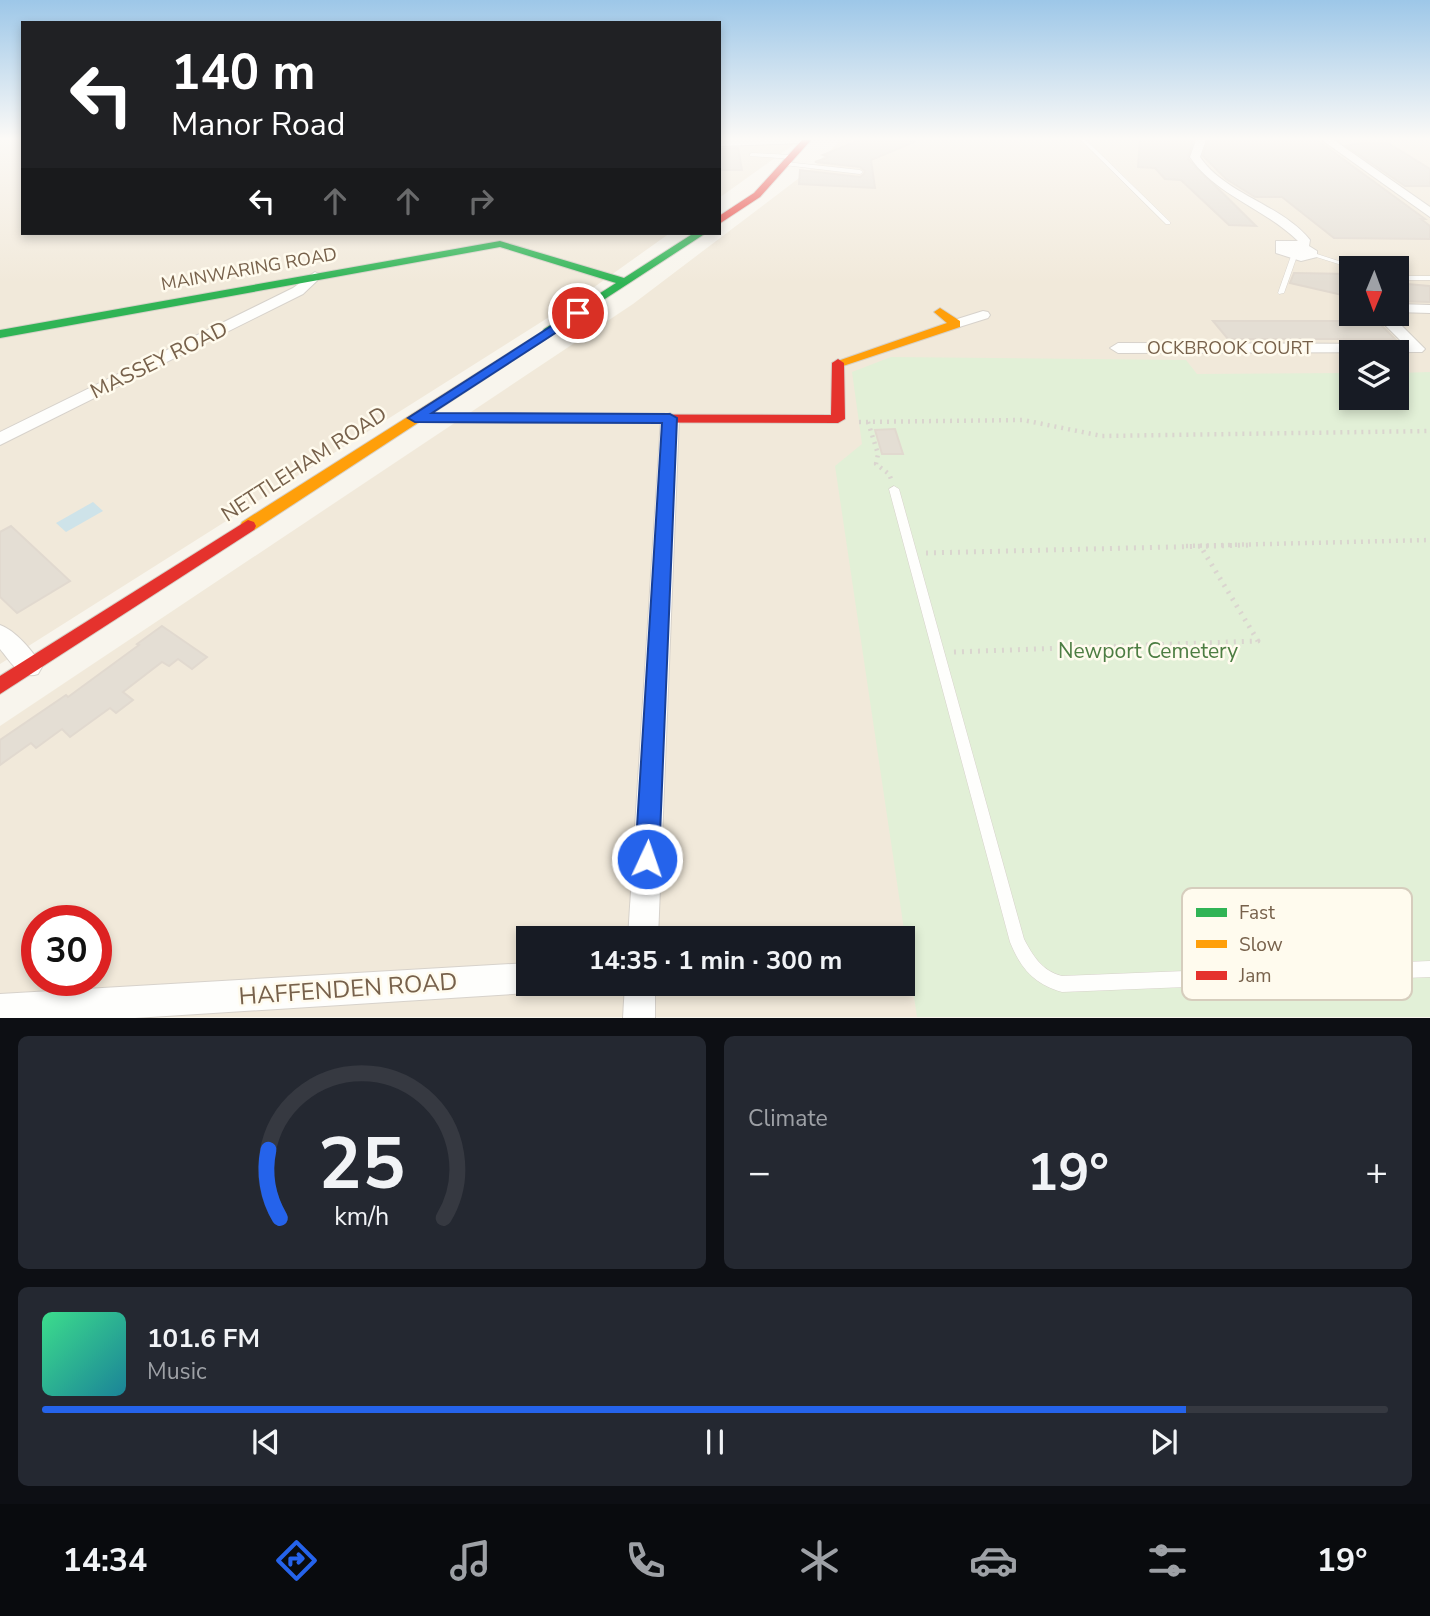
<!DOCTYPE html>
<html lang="en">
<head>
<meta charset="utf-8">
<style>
  :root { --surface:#171b24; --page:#242831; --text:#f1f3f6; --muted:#9ea1a6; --line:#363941; --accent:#2563eb }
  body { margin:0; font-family:"Nunito Sans",sans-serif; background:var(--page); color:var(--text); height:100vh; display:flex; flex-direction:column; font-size:26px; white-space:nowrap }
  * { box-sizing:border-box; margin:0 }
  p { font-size:23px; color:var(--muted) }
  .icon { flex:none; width:38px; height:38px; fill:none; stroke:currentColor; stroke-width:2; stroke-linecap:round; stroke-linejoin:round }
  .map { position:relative; height:1018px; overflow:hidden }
  .drawer { display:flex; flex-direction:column; gap:18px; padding:18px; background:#0d0f14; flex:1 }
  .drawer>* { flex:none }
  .hud { position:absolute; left:21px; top:21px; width:700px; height:214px; border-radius:0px; box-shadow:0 4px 10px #0003; background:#202124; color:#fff; overflow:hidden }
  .needle { width:46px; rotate:181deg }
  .controls { position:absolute; left:1339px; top:256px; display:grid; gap:14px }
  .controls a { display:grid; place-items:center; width:70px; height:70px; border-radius:0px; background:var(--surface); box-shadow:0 4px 10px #0003; font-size:35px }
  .speed { position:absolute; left:21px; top:905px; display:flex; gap:14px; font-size:35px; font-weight:700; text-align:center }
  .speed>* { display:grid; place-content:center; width:91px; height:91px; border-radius:50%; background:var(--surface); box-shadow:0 4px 10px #0003; line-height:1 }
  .speed .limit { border:10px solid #d22; background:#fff; color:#111 }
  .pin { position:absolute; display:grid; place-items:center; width:60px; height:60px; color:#fff; margin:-30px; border:4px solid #fff; border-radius:50%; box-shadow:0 2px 7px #0007 }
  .me { position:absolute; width:77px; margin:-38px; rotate:3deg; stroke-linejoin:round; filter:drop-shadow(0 0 5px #0008) }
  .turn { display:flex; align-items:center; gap:24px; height:147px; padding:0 35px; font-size:32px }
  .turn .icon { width:91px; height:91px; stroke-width:2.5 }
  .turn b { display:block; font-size:49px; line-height:60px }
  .lanes { display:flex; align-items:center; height:66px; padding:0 35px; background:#0003; justify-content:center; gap:35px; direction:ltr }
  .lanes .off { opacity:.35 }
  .big { font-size:52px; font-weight:700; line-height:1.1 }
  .drawer .widget { flex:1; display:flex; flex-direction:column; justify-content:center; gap:10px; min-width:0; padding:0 24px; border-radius:10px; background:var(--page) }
  .drawer .dial { align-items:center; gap:0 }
  .dial svg { height:182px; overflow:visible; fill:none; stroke:var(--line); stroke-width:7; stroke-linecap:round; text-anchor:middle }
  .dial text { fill:var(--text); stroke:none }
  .song { display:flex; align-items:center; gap:21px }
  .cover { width:84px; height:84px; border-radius:10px; background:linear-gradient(135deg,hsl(150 70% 55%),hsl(190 70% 35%)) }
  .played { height:7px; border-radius:4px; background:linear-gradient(90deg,var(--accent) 85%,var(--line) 85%) }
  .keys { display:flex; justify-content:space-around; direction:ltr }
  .heat { display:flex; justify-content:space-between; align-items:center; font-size:38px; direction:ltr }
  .drawer .tiles { flex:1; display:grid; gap:18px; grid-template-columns:1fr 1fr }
  .widget:last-child { grid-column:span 2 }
  .trip { position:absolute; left:516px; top:926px; width:399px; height:70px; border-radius:0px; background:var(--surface); box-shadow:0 4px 10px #0003; font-weight:700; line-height:70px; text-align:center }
  .tabs { display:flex; height:112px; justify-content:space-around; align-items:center; background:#090b0e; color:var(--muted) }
  .tabs .icon { width:49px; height:49px }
  .tabs .selected { color:var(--accent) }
  .tabs b { font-size:32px; color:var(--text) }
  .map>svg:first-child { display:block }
  .residential { fill:#f1e9da; fill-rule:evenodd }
  .green { fill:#e2f0d7 }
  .water { fill:#cee3e9 }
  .building { fill:#e4ded4; stroke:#e1d9cf; stroke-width:2 }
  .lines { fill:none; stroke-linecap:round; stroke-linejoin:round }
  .lane-casing { stroke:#d7d2cb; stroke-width:1 }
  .street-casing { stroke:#d7d2cb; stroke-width:2 }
  .fast-casing { stroke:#d6d1c8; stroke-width:2 }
  .slow-casing { stroke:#d6d1c8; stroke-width:2 }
  .jam-casing { stroke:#d6d1c8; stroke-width:2 }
  .path-far1 { stroke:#dad5cf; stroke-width:4.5; stroke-dasharray:2 5; stroke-linecap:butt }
  .path { stroke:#dad5cf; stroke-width:5; stroke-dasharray:2 6; stroke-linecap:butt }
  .lane { fill:#fefefc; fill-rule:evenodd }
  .street { fill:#fefefc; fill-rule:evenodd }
  .fast { fill:#30b455; fill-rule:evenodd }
  .slow { fill:#ff9f0a; fill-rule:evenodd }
  .jam { fill:#e5322d; fill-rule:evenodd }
  .route { fill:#2563eb; stroke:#184099; stroke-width:2 }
  .labels { text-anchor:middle; stroke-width:5; stroke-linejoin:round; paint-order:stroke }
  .far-street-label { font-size:18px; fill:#77614b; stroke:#fffbee }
  .street-label { font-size:21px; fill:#77614b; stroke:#fffbee }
  .park-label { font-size:21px; fill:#4c7d42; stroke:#fffbee }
  .near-street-label { font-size:24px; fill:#77614b; stroke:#fffbee }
  .key { fill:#fffbee; stroke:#d6cdbd; stroke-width:2 }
  .key-label { font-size:19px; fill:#77614b }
</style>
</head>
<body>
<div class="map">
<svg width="1430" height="1018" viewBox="0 0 1430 1018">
  <rect width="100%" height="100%" fill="#f8f5ed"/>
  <g class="residential">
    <path d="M 0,140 L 23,140 L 23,233 L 670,233 L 576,300 L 0,664 Z"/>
    <path d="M 719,140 L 800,140 L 719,198 Z"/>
    <path d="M 841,140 L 1430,140 L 1430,1017 L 0,1017 L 0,726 L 633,304 L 811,169 ZM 1351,268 L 1396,268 L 1396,313 L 1351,313 ZM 1351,352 L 1396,352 L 1396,397 L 1351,397 ZM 37,920 L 96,920 L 96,980 L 37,980 ZM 528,938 L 903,938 L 903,984 L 528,984 Z"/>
  </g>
  <path class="green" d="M 891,357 L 1186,360 L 1197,374 L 1351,373 L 1351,397 L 1396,397 L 1397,373 L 1430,372 L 1430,1017 L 917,1017 L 835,466 L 862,444 L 852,372 Z"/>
  <path class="water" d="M 93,502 L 103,511 L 66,532 L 56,523 Z"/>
  <g class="building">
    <path d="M 860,140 L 916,141 L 871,160 L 875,188 L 799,184 L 800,170 L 860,177 L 864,174 L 865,171 L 860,167 L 815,162 L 829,157 L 823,155 Z"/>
    <path d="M 1140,140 L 1193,140 L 1188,159 L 1256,226 L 1229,225 L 1181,180 L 1165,179 L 1155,168 L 1138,167 Z"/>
    <path d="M 1208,140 L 1317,140 L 1425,219 L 1421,219 L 1430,226 L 1430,239 L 1334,238 L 1282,197 L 1255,197 L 1226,179 L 1203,156 Z"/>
    <path d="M 1360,143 L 1388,143 L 1430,169 L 1430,186 L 1405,186 L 1346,146 Z"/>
    <path d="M 738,148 L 742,170 L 719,170 L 719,149 Z"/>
    <path d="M 1294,273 L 1351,274 L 1351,297 L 1290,283 Z"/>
    <path d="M 1396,283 L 1430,286 L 1430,302 L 1396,301 Z"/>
    <path d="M 1213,321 L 1377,321 L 1395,339 L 1228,339 Z"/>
    <path d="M 895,429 L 903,454 L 882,454 L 875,430 Z"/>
    <path d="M 11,526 L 70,581 L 17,613 L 0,597 L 0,532 Z"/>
    <path d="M 162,626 L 207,657 L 192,669 L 178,659 L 169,666 L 162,662 L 123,692 L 133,700 L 116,713 L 110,708 L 70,737 L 62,729 L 36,748 L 31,743 L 0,765 L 0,740 L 66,695 L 68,697 L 139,645 L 137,644 Z"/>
  </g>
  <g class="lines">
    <g class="lane-casing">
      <g id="lane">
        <path d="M 1081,140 L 1086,140 L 1170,222 L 1170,224 L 1166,224 Z"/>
        <path d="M 752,153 L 792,155 L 795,157 L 792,159 L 750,156 L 750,154 Z"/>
        <path d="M 786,162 L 860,170 L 863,172 L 860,174 L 784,165 L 784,163 Z"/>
        <path d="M 1310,253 L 1314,253 L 1360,268 L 1351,268 L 1310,255 Z"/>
        <path d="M 1294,254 L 1297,256 L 1284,293 L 1279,294 L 1278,293 L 1291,256 Z"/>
        <rect x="1396" y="276" width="34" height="4"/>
        <path d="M 894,486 L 899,489 L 1024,939 C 1033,956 1042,971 1062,976 L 1430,961 L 1430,977 L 1062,992 C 1034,984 1021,969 1010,942 L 889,489 Z"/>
      </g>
    </g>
    <g class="street-casing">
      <g id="street">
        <path d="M 719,140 L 808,140 L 803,143 L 719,146 Z"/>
        <path d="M 1196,140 L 1206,140 L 1200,157 C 1226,195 1281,204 1310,240 L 1309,246 L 1317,251 L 1317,257 L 1301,261 L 1276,253 L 1276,241 L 1298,241 C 1266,209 1215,195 1190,157 Z"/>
        <path d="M 1322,140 L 1334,140 L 1430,207 L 1430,217 Z"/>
        <path d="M 315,272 L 322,276 L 303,294 L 0,445 L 0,432 L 293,288 Z"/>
        <path d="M 1396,304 L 1430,305 L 1430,313 L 1396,312 Z"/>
        <path d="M 983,311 L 988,312 L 990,315 L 988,318 L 956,328 L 949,324 L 951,321 Z"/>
        <path d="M 1373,313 L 1389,313 L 1425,349 L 1422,352 L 1118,353 L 1110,348 L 1118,343 L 1404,344 Z"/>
        <path d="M 670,413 L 679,418 L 658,938 L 628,938 L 661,418 Z"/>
        <path d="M 0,625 C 15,630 34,652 42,667 L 38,674 C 20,680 11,662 0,649 Z"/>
        <path d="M 528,963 L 528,984 L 541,984 L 539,989 L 528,993 L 135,1018 L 0,1018 L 0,994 Z"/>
        <path d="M 625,984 L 655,984 L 655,1018 L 623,1018 Z"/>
      </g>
    </g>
    <g class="fast-casing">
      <path id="fast" d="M 694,233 L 706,233 L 548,336 L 542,332 L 544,329 L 616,283 L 500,247 L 0,338 L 0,330 L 500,241 L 624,278 Z"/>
    </g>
    <g class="slow-casing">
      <g id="slow">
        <path d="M 940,308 L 960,321 L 960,327 L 843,366 L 838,367 L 832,363 L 947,323 L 934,312 Z"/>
        <path d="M 548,328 L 554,332 L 552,335 L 254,530 L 242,530 L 240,526 L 242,522 Z"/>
      </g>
    </g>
    <g class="jam-casing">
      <g id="jam">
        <path d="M 802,140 L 811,140 L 760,197 L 719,224 L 719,216 L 754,193 Z"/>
        <path d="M 838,359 L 844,363 L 845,419 L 838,423 L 415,422 L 408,418 L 415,414 L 831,415 L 832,363 Z"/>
        <path d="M 248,520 L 254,522 L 256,526 L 254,530 L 0,694 L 0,676 Z"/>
      </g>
    </g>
    <g class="path-far1">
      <path d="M 859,422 L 1023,420 L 1102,436 L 1430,431"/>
      <path d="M 868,422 L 878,454 L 876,464 L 889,474 L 891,479"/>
      <path d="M 1186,546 L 1430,540"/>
    </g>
    <g class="path">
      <path d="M 926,553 L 1253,545"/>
      <path d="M 954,652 L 1258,641 L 1201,547"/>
    </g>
    <use href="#lane" class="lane"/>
    <use href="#street" class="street"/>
    <use href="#fast" class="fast"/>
    <use href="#slow" class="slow"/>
    <use href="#jam" class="jam"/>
  </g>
  <linearGradient id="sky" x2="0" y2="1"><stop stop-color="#9dc7e8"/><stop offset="0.49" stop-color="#fcfaf7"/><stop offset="1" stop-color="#fcfaf7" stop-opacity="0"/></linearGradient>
  <rect width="1430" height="283" fill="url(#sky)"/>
  <path class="route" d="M 578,309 L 584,313 L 583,315 L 432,413 L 670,414 L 677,418 L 659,859 L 655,867 L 647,870 L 639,867 L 635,859 L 662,423 L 415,422 L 408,418 Z"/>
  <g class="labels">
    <g class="far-street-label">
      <text transform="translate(249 269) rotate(-10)" y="6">MAINWARING ROAD</text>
      <text x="1230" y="354">OCKBROOK COURT</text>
    </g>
    <g class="street-label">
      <text transform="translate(159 360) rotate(-26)" y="7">MASSEY ROAD</text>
      <text transform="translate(304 464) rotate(-33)" y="7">NETTLEHAM ROAD</text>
    </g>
    <g class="park-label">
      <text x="1148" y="658">Newport Cemetery</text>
    </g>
    <g class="near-street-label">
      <text transform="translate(348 989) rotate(-4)" y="8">HAFFENDEN ROAD</text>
    </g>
  </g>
  <rect x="1182" y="888" width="230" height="112" rx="10" class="key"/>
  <rect x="1196" y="908" width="31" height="9" fill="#30b455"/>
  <rect x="1196" y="940" width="31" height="8" fill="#ff9f0a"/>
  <rect x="1196" y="971" width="31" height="9" fill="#e5322d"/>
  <g class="key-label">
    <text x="1239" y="919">Fast</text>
    <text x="1239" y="951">Slow</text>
    <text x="1239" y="982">Jam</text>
  </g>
</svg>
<div class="controls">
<a><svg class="needle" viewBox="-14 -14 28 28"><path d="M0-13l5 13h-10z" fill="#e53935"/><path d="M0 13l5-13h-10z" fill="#9ea1a6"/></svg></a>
<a><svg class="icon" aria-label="layers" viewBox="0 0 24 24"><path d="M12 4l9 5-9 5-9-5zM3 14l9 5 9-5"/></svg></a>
</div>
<div class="speed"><div class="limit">30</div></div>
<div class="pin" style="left:578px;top:313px;background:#d93025"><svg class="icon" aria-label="arrive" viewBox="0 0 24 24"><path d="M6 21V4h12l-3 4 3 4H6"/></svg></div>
<svg class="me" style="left:647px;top:859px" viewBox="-20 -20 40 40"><circle r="17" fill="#2563eb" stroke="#fff" stroke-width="3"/><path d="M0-11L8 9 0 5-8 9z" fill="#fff"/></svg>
<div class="trip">14:35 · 1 min · 300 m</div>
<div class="hud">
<div class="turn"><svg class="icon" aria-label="left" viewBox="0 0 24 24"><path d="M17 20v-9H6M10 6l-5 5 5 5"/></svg><div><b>140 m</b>Manor Road</div></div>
<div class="lanes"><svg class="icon" aria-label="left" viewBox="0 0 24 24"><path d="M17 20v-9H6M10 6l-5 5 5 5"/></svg><svg class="icon off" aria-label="ahead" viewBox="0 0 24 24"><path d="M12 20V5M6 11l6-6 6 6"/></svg><svg class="icon off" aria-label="ahead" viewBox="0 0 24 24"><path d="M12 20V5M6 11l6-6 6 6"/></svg><svg class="icon off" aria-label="right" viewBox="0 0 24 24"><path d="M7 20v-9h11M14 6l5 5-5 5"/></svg></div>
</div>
</div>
<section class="drawer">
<div class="tiles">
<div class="widget dial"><svg viewBox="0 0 100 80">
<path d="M14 69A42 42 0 1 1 86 69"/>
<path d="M14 69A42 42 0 0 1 9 39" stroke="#2563eb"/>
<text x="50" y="56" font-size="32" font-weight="700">25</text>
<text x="50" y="72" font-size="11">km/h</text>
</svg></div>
<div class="widget"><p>Climate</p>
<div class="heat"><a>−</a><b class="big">19°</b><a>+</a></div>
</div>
<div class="widget">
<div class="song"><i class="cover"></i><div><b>101.6 FM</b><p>Music</p></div></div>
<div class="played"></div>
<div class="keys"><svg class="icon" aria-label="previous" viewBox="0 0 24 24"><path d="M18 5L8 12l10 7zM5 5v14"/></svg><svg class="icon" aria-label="pause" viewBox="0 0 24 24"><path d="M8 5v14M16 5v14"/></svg><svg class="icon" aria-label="next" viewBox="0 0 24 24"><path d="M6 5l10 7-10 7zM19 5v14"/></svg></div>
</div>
</div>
</section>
<nav class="tabs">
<b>14:34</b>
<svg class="icon selected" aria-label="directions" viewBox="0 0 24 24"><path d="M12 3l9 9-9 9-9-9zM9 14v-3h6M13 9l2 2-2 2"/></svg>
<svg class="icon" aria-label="music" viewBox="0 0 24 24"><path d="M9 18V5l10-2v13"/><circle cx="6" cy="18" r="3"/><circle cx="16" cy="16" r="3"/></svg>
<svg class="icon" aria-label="phone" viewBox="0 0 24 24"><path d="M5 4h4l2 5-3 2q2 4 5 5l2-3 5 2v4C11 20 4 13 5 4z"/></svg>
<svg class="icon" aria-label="climate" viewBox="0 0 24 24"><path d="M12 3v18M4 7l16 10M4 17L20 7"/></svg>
<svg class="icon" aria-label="car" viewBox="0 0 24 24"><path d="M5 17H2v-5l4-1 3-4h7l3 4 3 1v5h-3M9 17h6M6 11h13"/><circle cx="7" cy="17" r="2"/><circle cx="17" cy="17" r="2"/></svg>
<svg class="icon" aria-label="filters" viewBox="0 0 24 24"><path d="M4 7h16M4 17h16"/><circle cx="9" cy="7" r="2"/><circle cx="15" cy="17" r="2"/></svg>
<b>19°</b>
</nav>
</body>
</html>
